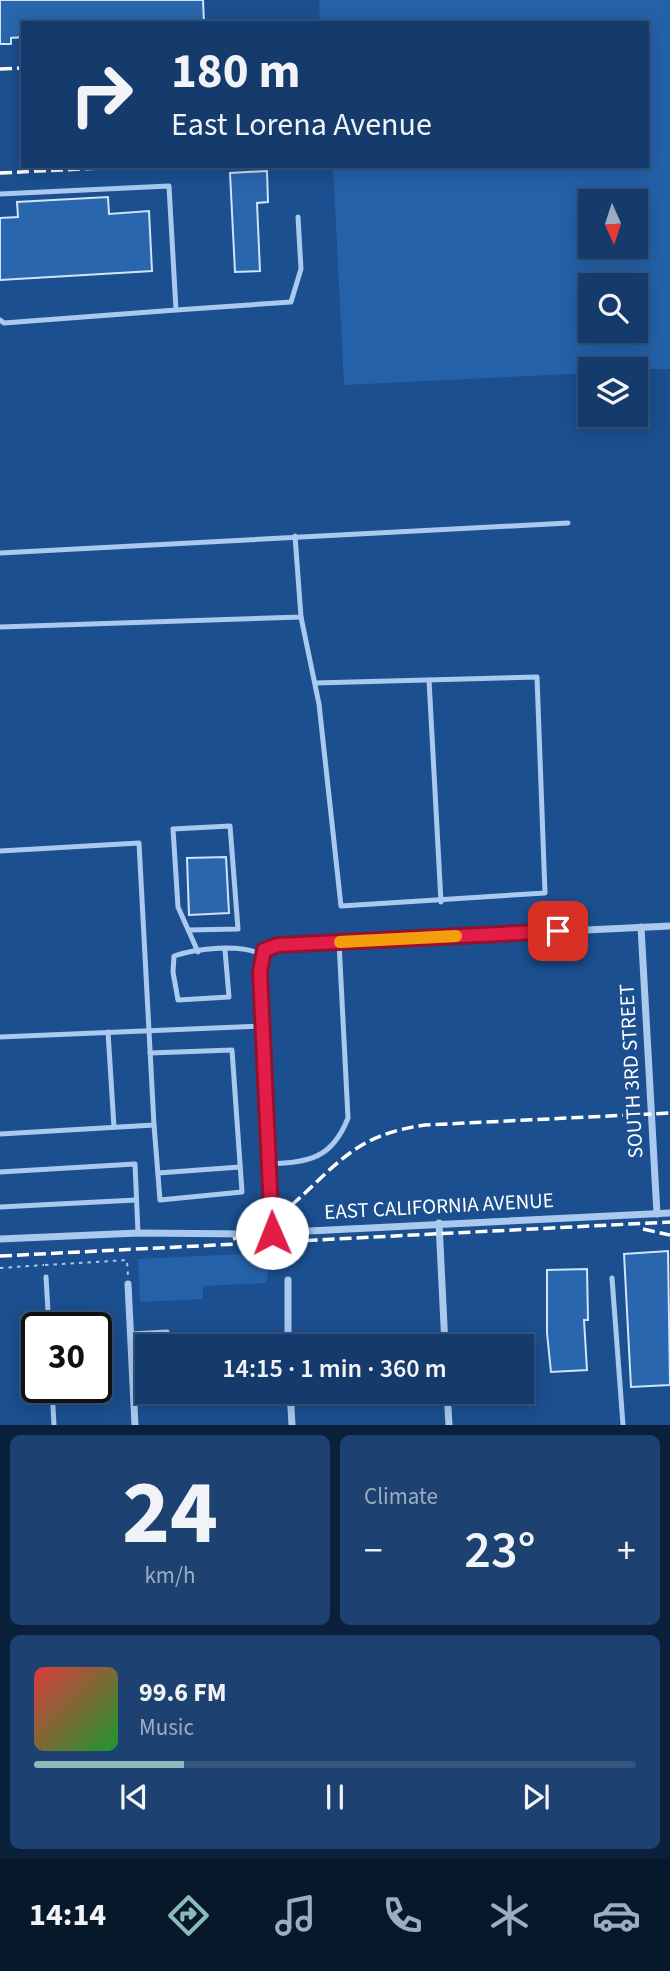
<!DOCTYPE html>
<html lang="en">
<head>
<meta charset="utf-8">
<style>
  :root { --surface:#143b6b; --page:#1d4271; --text:#f1f3f6; --muted:#9dadc1; --line:#33557e; --accent:#8bbbb9 }
  body { margin:0; font-family:"Source Sans 3",sans-serif; background:var(--page); color:var(--text); height:100vh; display:flex; flex-direction:column; font-size:26px; white-space:nowrap }
  * { box-sizing:border-box; margin:0 }
  p { font-size:23px; color:var(--muted) }
  .icon { flex:none; width:38px; height:38px; fill:none; stroke:currentColor; stroke-width:2; stroke-linecap:round; stroke-linejoin:round }
  .map { position:relative; height:1425px; overflow:hidden }
  .side { display:flex; flex-direction:column; gap:10px; padding:10px; background:#0b203b; flex:1 }
  .side>* { flex:none }
  .guide { position:absolute; left:21px; top:21px; width:628px; height:147px; border-radius:0px; box-shadow:0 4px 18px #0003,0 0 0 2px var(--line); background:#143b6b; color:var(--text); overflow:hidden }
  .needle { width:46px; rotate:177deg }
  .tools { position:absolute; left:578px; top:189px; display:grid; gap:14px }
  .tools a { display:grid; place-items:center; width:70px; height:70px; border-radius:0px; background:var(--surface); box-shadow:0 4px 18px #0003,0 0 0 2px var(--line); font-size:35px }
  .speed { position:absolute; left:21px; top:1312px; display:flex; gap:14px; font-size:35px; font-weight:700; text-align:center }
  .speed>* { display:grid; place-content:center; width:91px; height:91px; border-radius:50%; background:var(--surface); box-shadow:0 4px 18px #0003,0 0 0 2px var(--line); line-height:1 }
  .speed .limit { border:4px solid #111; border-radius:10px; background:#fff; color:#111 }
  .pin { position:absolute; display:grid; place-items:center; width:60px; height:60px; color:#fff; margin:-30px; border-radius:14px; box-shadow:0 4px 10px #0006 }
  .me { position:absolute; width:77px; margin:-38px; rotate:359deg; stroke-linejoin:round; filter:drop-shadow(0 0 5px #0008) }
  .turn { display:flex; align-items:center; gap:24px; height:147px; padding:0 35px; font-size:32px }
  .turn .icon { width:91px; height:91px; stroke-width:2.5 }
  .turn b { display:block; font-size:49px; line-height:60px }
  .big { font-size:52px; font-weight:600; line-height:1.1 }
  .side .card { flex:1; display:flex; flex-direction:column; justify-content:center; gap:10px; min-width:0; padding:0 24px; border-radius:10px; background:var(--page) }
  .side .dial { align-items:center; gap:0 }
  .dial b { font-size:91px; line-height:1 }
  .song { display:flex; align-items:center; gap:21px }
  .cover { width:84px; height:84px; border-radius:10px; background:linear-gradient(135deg,hsl(0 70% 55%),hsl(130 70% 35%)) }
  .played { height:7px; border-radius:4px; background:linear-gradient(90deg,var(--accent) 25%,var(--line) 25%) }
  .keys { display:flex; justify-content:space-around; direction:ltr }
  .heat { display:flex; justify-content:space-between; align-items:center; font-size:38px; direction:ltr }
  .side .tiles { flex:1; display:grid; gap:10px; grid-template-columns:1fr 1fr }
  .card:last-child { grid-column:span 2 }
  .trip { position:absolute; left:135px; top:1334px; width:399px; height:70px; border-radius:0px; background:var(--surface); box-shadow:0 4px 18px #0003,0 0 0 2px var(--line); font-weight:600; line-height:70px; text-align:center }
  .tab-bar { display:flex; height:112px; justify-content:space-around; align-items:center; background:#08182b; color:var(--muted) }
  .tab-bar .icon { width:49px; height:49px }
  .tab-bar .on { color:var(--accent) }
  .tab-bar b { font-size:32px; color:var(--text) }
  .map>svg:first-child { display:block }
  .green { fill:#2461a8; fill-rule:evenodd }
  .building { fill:#2a66ad; stroke:#cfe3fa; stroke-width:2 }
  .lines { fill:none; stroke-linecap:round; stroke-linejoin:round }
  .path { stroke:#a9c9ee; stroke-width:2; stroke-dasharray:3.5 5; stroke-linecap:butt }
  .service { stroke:#a9c9ee; stroke-width:5 }
  .minor { stroke:#a9c9ee; stroke-width:7 }
  .rail { stroke:#fff; stroke-width:3.5; stroke-dasharray:12 5; stroke-linecap:butt }
  .route-casing { stroke:#92132f; stroke-width:18 }
  .route { stroke:#e11d48; stroke-width:12 }
  .slow { stroke:#f59e0b; stroke-width:12 }
  .labels { text-anchor:middle; stroke-width:7; stroke-linejoin:round; paint-order:stroke }
  .street-label { font-size:21px; fill:#fff; stroke:#1b4f8f }
</style>
</head>
<body>
<div class="map">
<svg width="670" height="1425" viewBox="0 0 670 1425">
  <rect width="100%" height="100%" fill="#1b4f8f"/>
  <g class="green">
    <path d="M 319,0 L 670,0 L 670,369 L 590,369 L 590,373 L 344,385 L 333,166 L 648,166 L 648,23 L 320,23 ZM 590,201 L 635,201 L 635,247 L 590,247 ZM 590,285 L 635,285 L 635,331 L 590,331 Z"/>
    <path d="M 279,1252 L 280,1261 L 269,1269 L 266,1283 L 203,1286 L 203,1299 L 140,1302 L 138,1259 Z"/>
  </g>
  <g class="building">
    <path d="M 0,0 L 203,0 L 204,23 L 23,23 L 23,37 L 11,38 L 11,44 L 0,44 Z"/>
    <path d="M 267,171 L 268,202 L 257,203 L 260,271 L 235,272 L 230,173 Z"/>
    <path d="M 108,197 L 109,214 L 149,211 L 152,271 L 0,280 L 0,218 L 18,217 L 17,202 Z"/>
    <path d="M 226,857 L 229,913 L 189,915 L 187,858 Z"/>
    <path d="M 668,1251 L 670,1385 L 631,1387 L 624,1254 Z"/>
    <path d="M 587,1269 L 588,1320 L 584,1320 L 587,1370 L 551,1372 L 547,1333 L 547,1270 Z"/>
  </g>
  <g class="lines">
    <g class="path">
      <path d="M 45,1265 L 127,1260 L 128,1276"/>
      <path d="M 0,1268 L 44,1265"/>
    </g>
    <g class="service">
      <path d="M 0,194 L 169,186 L 176,310 L 4,323 L 0,320"/>
      <path d="M 176,310 L 291,302 L 301,269 L 298,217"/>
      <path d="M 0,553 L 568,523"/>
      <path d="M 301,617 L 319,704 L 341,906 L 545,893 L 537,677 L 315,683"/>
      <path d="M 0,627 L 301,617 L 295,536"/>
      <path d="M 429,680 L 441,902"/>
      <path d="M 0,851 L 139,843 L 154,1125 L 0,1134"/>
      <path d="M 189,930 L 238,929 L 230,826 L 173,829 L 178,907 L 198,952"/>
      <path d="M 225,950 L 229,997 L 178,1000 L 173,972 L 174,956 C 198,948 239,944 261,954"/>
      <path d="M 108,1032 L 114,1127"/>
      <path d="M 0,1037 L 263,1026"/>
      <path d="M 150,1053 L 232,1050 L 242,1192 L 160,1200 L 154,1125"/>
      <path d="M 269,1164 C 309,1162 332,1159 348,1118 L 339,942"/>
      <path d="M 0,1172 L 135,1164 L 138,1233"/>
      <path d="M 158,1173 L 240,1167"/>
      <path d="M 0,1207 L 136,1200"/>
      <path d="M 46,1277 L 49,1328"/>
      <path d="M 612,1278 L 623,1425"/>
      <path d="M 131,1334 L 167,1332"/>
      <path d="M 52,1388 L 54,1425"/>
    </g>
    <g class="minor">
      <path d="M 641,927 L 657,1214"/>
      <path d="M 439,1223 L 445,1346"/>
      <path d="M 272,1233 L 260,972 L 264,950 L 278,945 L 670,926"/>
      <path d="M 0,1239 L 138,1233 L 250,1234 L 670,1213"/>
      <path d="M 128,1284 L 135,1425"/>
      <path d="M 288,1346 L 288,1280"/>
      <path d="M 290,1391 L 292,1425"/>
      <path d="M 447,1391 L 449,1425"/>
    </g>
    <g class="rail">
      <path d="M 0,69 L 23,68"/>
      <path d="M 0,173 L 144,166"/>
      <path d="M 643,1229 L 670,1235"/>
      <path d="M 233,1239 C 285,1224 309,1183 350,1153 C 373,1136 397,1129 425,1125 L 670,1113"/>
      <path d="M 0,1256 L 670,1222"/>
    </g>
  </g>
  <g class="lines">
    <g class="route-casing">
      <path id="route" d="M 272,1233 L 260,972 L 264,950 L 278,945 L 558,931"/>
    </g>
    <use href="#route" class="route"/>
    <path class="slow" d="M 340,942 L 456,936"/>
  </g>
  <g class="labels">
    <g class="street-label">
      <text transform="translate(631 1071) rotate(-93)" y="7">SOUTH 3RD STREET</text>
      <text transform="translate(439 1206) rotate(-3)" y="7">EAST CALIFORNIA AVENUE</text>
    </g>
  </g>
</svg>
<div class="tools">
<a><svg class="needle" viewBox="-14 -14 28 28"><path d="M0-13l5 13h-10z" fill="#e53935"/><path d="M0 13l5-13h-10z" fill="#9dadc1"/></svg></a>
<a><svg class="icon" aria-label="search" viewBox="0 0 24 24"><circle cx="10" cy="10" r="6"/><path d="M15 15l6 6"/></svg></a>
<a><svg class="icon" aria-label="layers" viewBox="0 0 24 24"><path d="M12 4l9 5-9 5-9-5zM3 14l9 5 9-5"/></svg></a>
</div>
<div class="speed"><div class="limit">30</div></div>
<div class="pin" style="left:558px;top:931px;background:#d93025"><svg class="icon" aria-label="arrive" viewBox="0 0 24 24"><path d="M6 21V4h12l-3 4 3 4H6"/></svg></div>
<svg class="me" style="left:272px;top:1233px" viewBox="-20 -20 40 40"><circle r="19" fill="#fff"/><path d="M0-13L10 11 0 6-10 11z" fill="#e11d48"/></svg>
<div class="trip">14:15 · 1 min · 360 m</div>
<div class="guide">
<div class="turn"><svg class="icon" aria-label="right" viewBox="0 0 24 24"><path d="M7 20v-9h11M14 6l5 5-5 5"/></svg><div><b>180 m</b>East Lorena Avenue</div></div>
</div>
</div>
<section class="side">
<div class="tiles">
<div class="card dial"><b>24</b><p>km/h</p></div>
<div class="card"><p>Climate</p>
<div class="heat"><a>−</a><b class="big">23°</b><a>+</a></div>
</div>
<div class="card">
<div class="song"><i class="cover"></i><div><b>99.6 FM</b><p>Music</p></div></div>
<div class="played"></div>
<div class="keys"><svg class="icon" aria-label="previous" viewBox="0 0 24 24"><path d="M18 5L8 12l10 7zM5 5v14"/></svg><svg class="icon" aria-label="pause" viewBox="0 0 24 24"><path d="M8 5v14M16 5v14"/></svg><svg class="icon" aria-label="next" viewBox="0 0 24 24"><path d="M6 5l10 7-10 7zM19 5v14"/></svg></div>
</div>
</div>
</section>
<nav class="tab-bar">
<b>14:14</b>
<svg class="icon on" aria-label="directions" viewBox="0 0 24 24"><path d="M12 3l9 9-9 9-9-9zM9 14v-3h6M13 9l2 2-2 2"/></svg>
<svg class="icon" aria-label="music" viewBox="0 0 24 24"><path d="M9 18V5l10-2v13"/><circle cx="6" cy="18" r="3"/><circle cx="16" cy="16" r="3"/></svg>
<svg class="icon" aria-label="phone" viewBox="0 0 24 24"><path d="M5 4h4l2 5-3 2q2 4 5 5l2-3 5 2v4C11 20 4 13 5 4z"/></svg>
<svg class="icon" aria-label="climate" viewBox="0 0 24 24"><path d="M12 3v18M4 7l16 10M4 17L20 7"/></svg>
<svg class="icon" aria-label="car" viewBox="0 0 24 24"><path d="M5 17H2v-5l4-1 3-4h7l3 4 3 1v5h-3M9 17h6M6 11h13"/><circle cx="7" cy="17" r="2"/><circle cx="17" cy="17" r="2"/></svg>
</nav>
</body>
</html>
